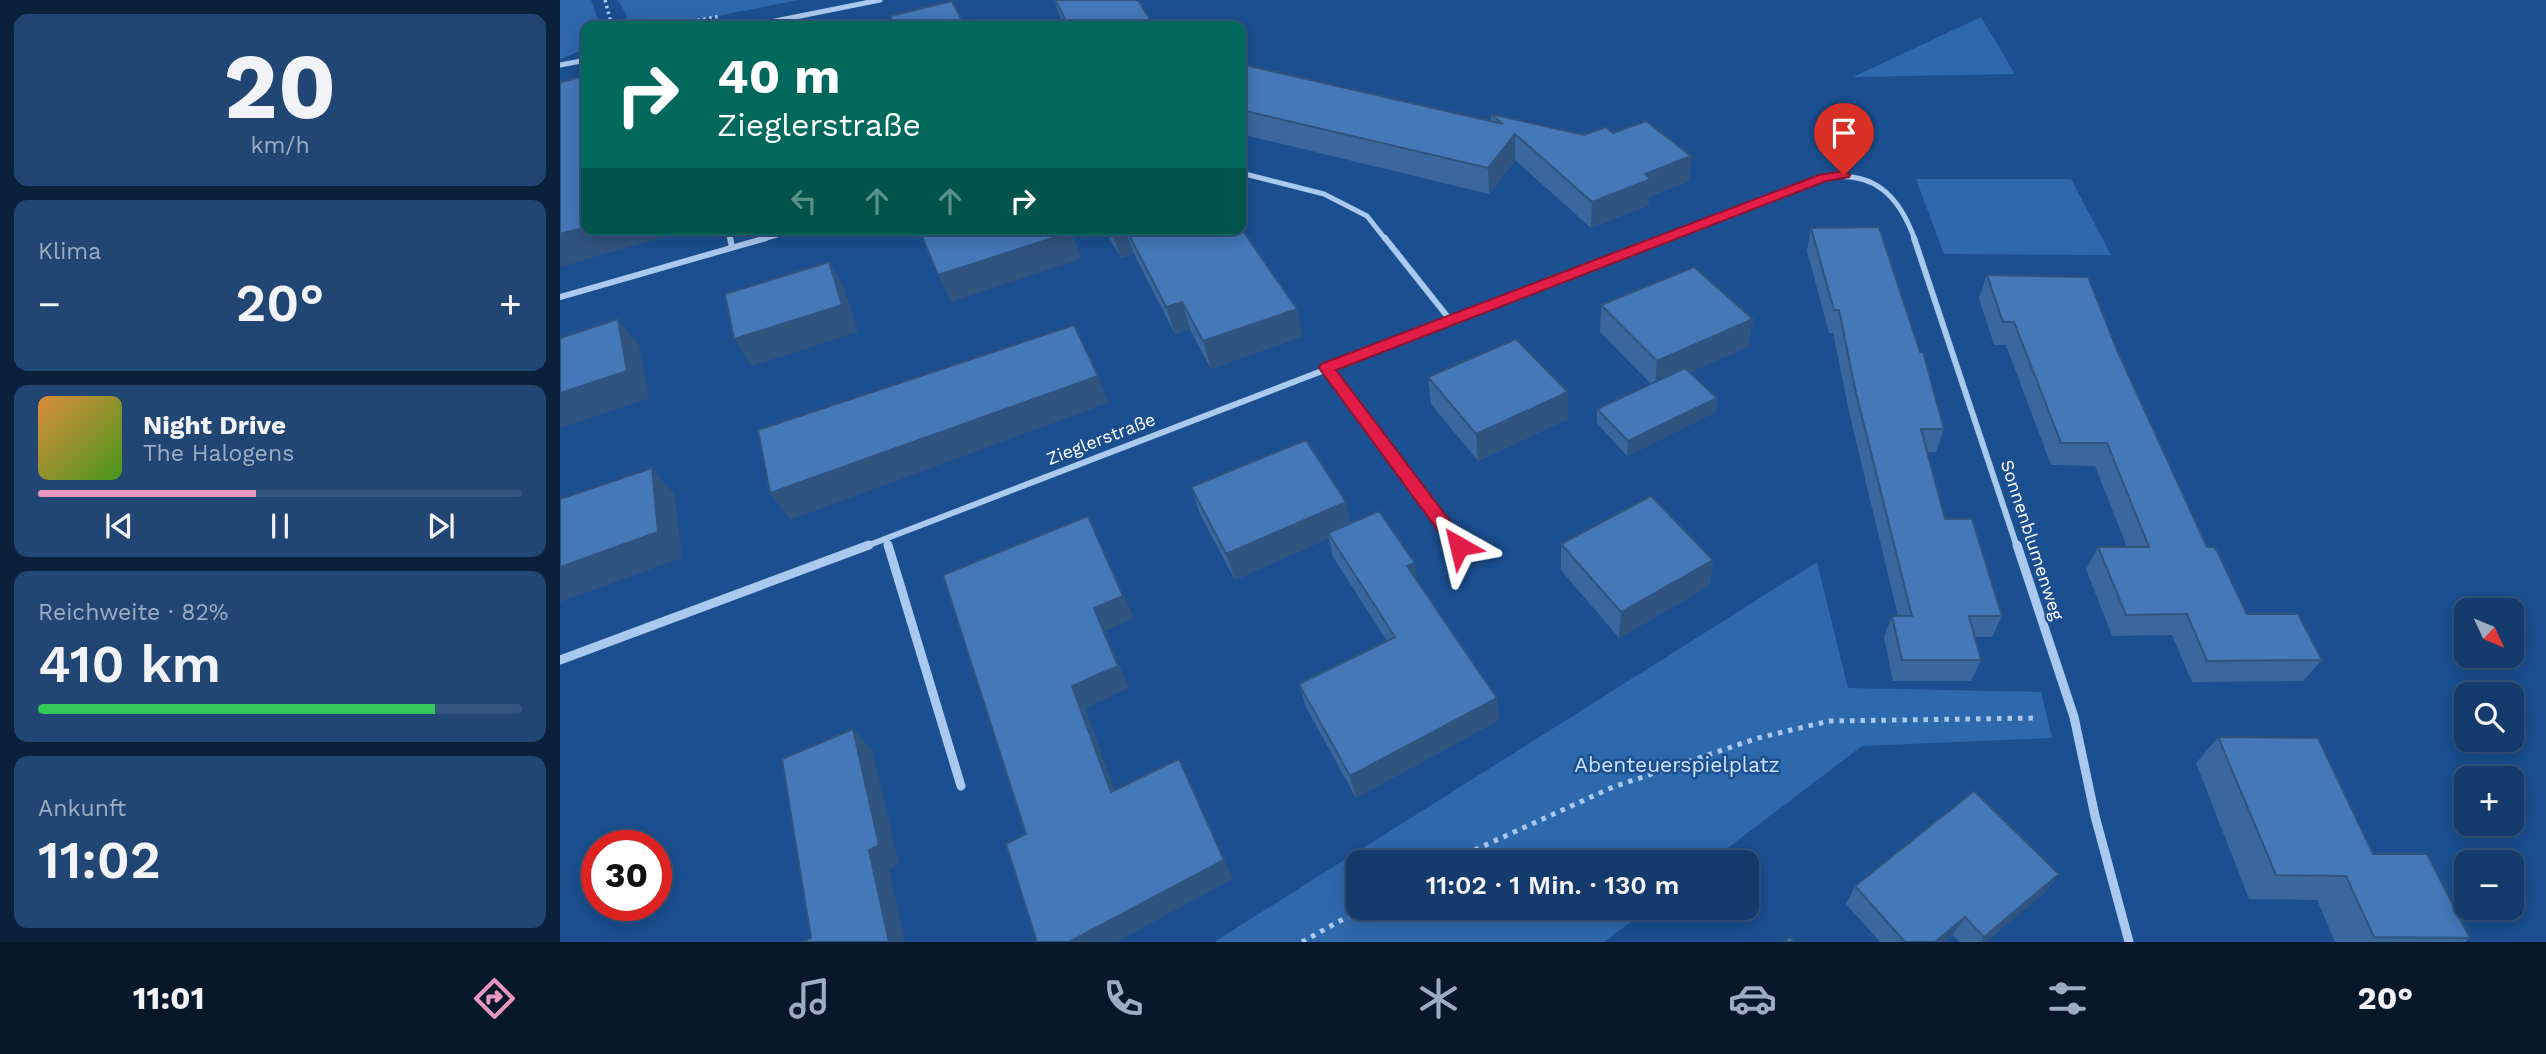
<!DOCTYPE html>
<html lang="de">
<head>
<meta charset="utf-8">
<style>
  :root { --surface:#143b6b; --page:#214673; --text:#f1f3f6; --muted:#9dadc1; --line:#33557e; --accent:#e797bd }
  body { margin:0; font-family:"Work Sans",sans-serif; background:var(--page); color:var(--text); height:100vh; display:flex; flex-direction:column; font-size:26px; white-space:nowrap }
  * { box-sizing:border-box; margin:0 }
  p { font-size:23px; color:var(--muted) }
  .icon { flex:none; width:38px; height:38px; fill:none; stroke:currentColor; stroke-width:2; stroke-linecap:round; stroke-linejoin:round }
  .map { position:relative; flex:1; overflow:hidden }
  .panel { display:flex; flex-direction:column; gap:14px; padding:14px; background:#0b203b; width:560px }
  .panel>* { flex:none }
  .top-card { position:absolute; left:21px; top:21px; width:665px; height:214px; border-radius:14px; box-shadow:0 4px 18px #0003,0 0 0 2px var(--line); background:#00695c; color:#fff; overflow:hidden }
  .needle { width:46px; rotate:134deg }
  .tools { position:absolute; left:1894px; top:598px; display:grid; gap:14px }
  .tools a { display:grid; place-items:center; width:70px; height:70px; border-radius:14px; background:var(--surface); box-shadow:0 4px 18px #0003,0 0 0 2px var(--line); font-size:35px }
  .speed { position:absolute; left:21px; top:830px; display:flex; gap:14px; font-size:35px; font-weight:700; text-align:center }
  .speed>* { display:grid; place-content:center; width:91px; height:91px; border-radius:50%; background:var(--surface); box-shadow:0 4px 18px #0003,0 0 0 2px var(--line); line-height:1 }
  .speed .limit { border:10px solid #d22; background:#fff; color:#111 }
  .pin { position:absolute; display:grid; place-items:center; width:60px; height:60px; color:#fff; margin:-72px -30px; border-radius:50% 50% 50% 0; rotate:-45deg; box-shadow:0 0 7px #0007 }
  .pin .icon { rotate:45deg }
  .me { position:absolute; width:77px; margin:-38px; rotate:323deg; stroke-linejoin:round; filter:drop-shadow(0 0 5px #0008) }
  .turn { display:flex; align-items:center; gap:24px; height:147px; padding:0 21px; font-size:32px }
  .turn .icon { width:91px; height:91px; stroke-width:2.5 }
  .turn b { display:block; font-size:49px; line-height:60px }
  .lanes { display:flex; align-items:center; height:66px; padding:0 21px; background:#0003; justify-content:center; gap:35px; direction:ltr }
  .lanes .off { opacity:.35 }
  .big { font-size:52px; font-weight:600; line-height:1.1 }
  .panel .card { flex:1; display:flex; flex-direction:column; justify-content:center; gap:10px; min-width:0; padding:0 24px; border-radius:14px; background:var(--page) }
  .panel .dial { align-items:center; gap:0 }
  .dial b { font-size:91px; line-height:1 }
  .song { display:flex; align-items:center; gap:21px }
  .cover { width:84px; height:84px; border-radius:10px; background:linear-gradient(135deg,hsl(30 70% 55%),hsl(100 70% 35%)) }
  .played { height:7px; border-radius:4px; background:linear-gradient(90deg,var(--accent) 45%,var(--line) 45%) }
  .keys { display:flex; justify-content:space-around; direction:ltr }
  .heat { display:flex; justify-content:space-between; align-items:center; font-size:38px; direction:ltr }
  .charge { height:10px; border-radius:5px; background:linear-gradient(90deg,#34c759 82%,var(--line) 0) }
  .trip { position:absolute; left:786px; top:850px; width:413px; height:70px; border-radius:14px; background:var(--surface); box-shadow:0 4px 18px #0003,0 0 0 2px var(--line); font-weight:600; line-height:70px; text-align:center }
  .dock { display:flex; height:112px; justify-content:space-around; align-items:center; background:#08182b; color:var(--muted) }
  .dock .icon { width:49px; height:49px }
  .dock .on { color:var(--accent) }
  .dock b { font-size:32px; color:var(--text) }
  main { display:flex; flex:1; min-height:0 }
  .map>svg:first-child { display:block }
  .green { fill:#2e69ad }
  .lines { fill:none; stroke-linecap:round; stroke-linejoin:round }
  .path-far1 { stroke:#a9c9ee; stroke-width:3.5; stroke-dasharray:2.5 3.5; stroke-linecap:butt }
  .path { stroke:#a9c9ee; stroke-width:5; stroke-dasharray:4.5 6; stroke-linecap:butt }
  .minor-far2 { stroke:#a9c9ee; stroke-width:5 }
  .minor-far1 { stroke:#a9c9ee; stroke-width:6 }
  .minor { stroke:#a9c9ee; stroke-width:9 }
  .wall { fill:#3a679d }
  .shaded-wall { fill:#305480 }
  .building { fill:#4478b7; stroke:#305480; stroke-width:2 }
  .route { fill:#e11d48; stroke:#92132f; stroke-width:2 }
  .labels { text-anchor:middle; stroke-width:5; stroke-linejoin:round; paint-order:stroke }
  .street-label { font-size:18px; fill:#fff; stroke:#1b4f8f }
  .near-park-label { font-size:21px; fill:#cfe3fa; stroke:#1b4f8f }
</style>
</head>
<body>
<main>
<section class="panel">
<div class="card dial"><b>20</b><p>km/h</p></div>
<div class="card"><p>Klima</p>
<div class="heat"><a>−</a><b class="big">20°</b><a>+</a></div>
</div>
<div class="card">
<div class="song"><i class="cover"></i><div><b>Night Drive</b><p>The Halogens</p></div></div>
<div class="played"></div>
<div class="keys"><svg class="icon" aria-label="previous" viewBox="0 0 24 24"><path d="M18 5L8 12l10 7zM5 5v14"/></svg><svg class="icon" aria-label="pause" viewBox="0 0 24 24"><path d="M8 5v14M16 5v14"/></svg><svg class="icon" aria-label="next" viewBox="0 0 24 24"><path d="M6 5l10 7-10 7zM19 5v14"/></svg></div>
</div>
<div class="card"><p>Reichweite · 82%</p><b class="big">410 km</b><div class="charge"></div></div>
<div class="card"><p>Ankunft</p><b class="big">11:02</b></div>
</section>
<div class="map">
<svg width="1986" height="942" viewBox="0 0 1986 942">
  <rect width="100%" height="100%" fill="#1b4f8f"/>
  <g class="green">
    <path d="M 0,0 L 31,0 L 40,26 L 26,26 L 26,49 L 0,59 Z"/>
    <path d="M 58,0 L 238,0 L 107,26 L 65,26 L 67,16 Z"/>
    <path d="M 1421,17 L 1455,74 L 1293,77 Z"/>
    <path d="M 1356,179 L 1511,179 L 1551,255 L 1384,254 Z"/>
    <path d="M 1257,562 L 1288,688 L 1481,692 L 1492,738 L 1302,746 L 1148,863 L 798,863 L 798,908 L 1089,908 L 1044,942 L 654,942 Z"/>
  </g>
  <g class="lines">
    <g class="path-far1">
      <path d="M 45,0 L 52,26"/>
      <path d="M 108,26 L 160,16"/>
    </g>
    <g class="path">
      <path d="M 886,863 L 1053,787 L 1198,738 L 1269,721 L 1478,718"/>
      <path d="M 742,942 L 803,908"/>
    </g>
    <g class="minor-far2">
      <path d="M 190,26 L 320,0"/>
      <path d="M 0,65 L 26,60"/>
      <path d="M 681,173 L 764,194 L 807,216 L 826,240"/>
      <path d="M 169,229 L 171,240"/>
      <path d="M 200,240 L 237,229"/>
      <path d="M 1104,240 L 1264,178 C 1314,170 1339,195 1355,240"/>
    </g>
    <g class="minor-far1">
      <path d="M 170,238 L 172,247"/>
      <path d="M 825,238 L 891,321"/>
      <path d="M 1354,238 L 1457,547"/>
      <path d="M 0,297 L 206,238"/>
      <path d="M 766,368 L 899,546"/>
      <path d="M 326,539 L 328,547"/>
      <path d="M 304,547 L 1108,238"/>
    </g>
    <g class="minor">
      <path d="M 328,545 L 401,786"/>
      <path d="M 1457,545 L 1514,717 L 1535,816 L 1569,942"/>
      <path d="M 0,660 L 309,545"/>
    </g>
  </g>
  <g class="wall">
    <path d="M 494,0 L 578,0 L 594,26 L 504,26 L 500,17 Z"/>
    <path d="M 681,64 L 931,121 L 931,114 L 1024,135 L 1053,133 L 1131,156 L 1129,181 L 1089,197 L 1089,205 L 1031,228 L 955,160 L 929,194 L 681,134 Z"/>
    <path d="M 1251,228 L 1384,429 L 1376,452 L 1367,452 L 1385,519 L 1442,616 L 1432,637 L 1415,637 L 1421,660 L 1411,681 L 1333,681 L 1324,637 L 1332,616 L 1338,616 L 1290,416 L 1273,333 L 1269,333 L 1247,251 Z"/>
    <path d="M 544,229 L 681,229 L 743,336 L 651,369 L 630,329 L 615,334 L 574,254 L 561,258 Z"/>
    <path d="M 1427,275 L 1557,350 L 1647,547 L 1687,614 L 1762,660 L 1743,681 L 1632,682 L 1612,635 L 1552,636 L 1526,569 L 1538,547 L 1567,547 L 1535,466 L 1491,465 L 1446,345 L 1434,345 L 1419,298 Z"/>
    <path d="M 1041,305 L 1193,319 L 1188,347 L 1130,372 L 1157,398 L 1155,412 L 1067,456 L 1037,423 L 1037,409 L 1091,384 L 1040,332 Z"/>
    <path d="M 868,377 L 1008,392 L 1008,419 L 918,461 L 871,404 Z"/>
    <path d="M 631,487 L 790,523 L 855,563 L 857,581 L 939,720 L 796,798 L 746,707 L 739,684 L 827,641 L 773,557 L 769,538 L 675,580 L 640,514 Z"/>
    <path d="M 1001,544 L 1153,560 L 1149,586 L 1059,638 L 1001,570 Z"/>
    <path d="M 1658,737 L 1813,854 L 1910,938 L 1905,942 L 1775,942 L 1757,900 L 1689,899 L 1636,763 Z"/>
    <path d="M 1499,874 L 1485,892 L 1426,942 L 1400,942 L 1393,935 L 1384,942 L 1320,942 L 1286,904 L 1295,886 Z"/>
  </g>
  <g class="shaded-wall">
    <path d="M 955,134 L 955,160 L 929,194 L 928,168 Z"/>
    <path d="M 1131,156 L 1129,181 L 1089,197 L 1089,205 L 1031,228 L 1032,202 L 1085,174 Z"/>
    <path d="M 26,227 L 26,229 L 107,229 L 108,236 L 0,267 L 0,234 Z"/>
    <path d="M 510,229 L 511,229 L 521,259 L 391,302 L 378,275 Z"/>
    <path d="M 559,229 L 565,229 L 574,254 L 561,258 L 551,232 Z"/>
    <path d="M 269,262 L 285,289 L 298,332 L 192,366 L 174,339 Z"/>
    <path d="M 622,302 L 630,329 L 615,334 L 606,307 Z"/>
    <path d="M 737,309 L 743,336 L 651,369 L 643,341 Z"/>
    <path d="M 58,319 L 79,346 L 89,398 L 0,428 L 0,393 Z"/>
    <path d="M 1193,319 L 1188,347 L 1095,388 L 1097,361 Z"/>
    <path d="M 538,376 L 548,403 L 230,520 L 210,493 Z"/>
    <path d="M 1008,392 L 1008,419 L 918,461 L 916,434 Z"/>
    <path d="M 1157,398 L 1155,412 L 1067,456 L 1068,441 Z"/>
    <path d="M 92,468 L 115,495 L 122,558 L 0,602 L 0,567 Z"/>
    <path d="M 786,502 L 791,529 L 768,533 L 769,538 L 675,580 L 666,554 Z"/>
    <path d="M 528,516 L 574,618 L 545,631 L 569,688 L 525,708 L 563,812 L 551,792 L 512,686 L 534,608 Z"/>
    <path d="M 1153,560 L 1149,586 L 1059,638 L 1061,612 Z"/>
    <path d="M 855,563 L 858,587 L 847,566 Z"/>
    <path d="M 937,698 L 939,720 L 796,798 L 790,776 Z"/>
    <path d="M 293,729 L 312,750 L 339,864 L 329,869 L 345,942 L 329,942 L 309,850 Z"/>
    <path d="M 619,759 L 673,879 L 556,942 L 509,942 Z"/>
    <path d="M 1499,874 L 1485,892 L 1426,942 L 1421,942 L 1424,937 Z"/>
    <path d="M 1405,917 L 1393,935 L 1384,942 L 1375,942 Z"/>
  </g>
  <g class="building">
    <path d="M 495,0 L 578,0 L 594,26 L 509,26 Z"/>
    <path d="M 392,1 L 405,26 L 335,26 L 330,16 Z"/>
    <path d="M 681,64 L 943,124 L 931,114 L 1024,135 L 1046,127 L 1053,133 L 1086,121 L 1131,156 L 1085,174 L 1091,179 L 1032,202 L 955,134 L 928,168 L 681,110 Z"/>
    <path d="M 26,76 L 26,227 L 0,234 L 0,82 Z"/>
    <path d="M 1319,227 L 1360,352 L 1363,352 L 1384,429 L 1361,429 L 1385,519 L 1412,519 L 1442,616 L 1409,616 L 1421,660 L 1342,660 L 1332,616 L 1352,616 L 1296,393 L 1279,310 L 1274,310 L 1251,228 Z"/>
    <path d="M 681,228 L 737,309 L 643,341 L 622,302 L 606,307 L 566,229 L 681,229 Z"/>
    <path d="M 385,229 L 510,229 L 511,232 L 378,275 L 362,236 Z"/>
    <path d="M 269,262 L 282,305 L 174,339 L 165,294 Z"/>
    <path d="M 1134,267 L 1193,319 L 1097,361 L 1041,305 Z"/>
    <path d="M 1427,275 L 1528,277 L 1557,350 L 1647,547 L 1655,547 L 1687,614 L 1738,614 L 1762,660 L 1647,661 L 1627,614 L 1566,615 L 1538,547 L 1589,547 L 1547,443 L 1501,443 L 1454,322 L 1443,322 Z"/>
    <path d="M 58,319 L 67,371 L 0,393 L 0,338 Z"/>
    <path d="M 514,325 L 538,376 L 210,493 L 198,430 Z"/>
    <path d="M 956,339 L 1008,392 L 916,434 L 868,377 Z"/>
    <path d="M 1125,368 L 1157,398 L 1068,441 L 1037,409 Z"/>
    <path d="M 746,440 L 786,502 L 666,554 L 631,487 Z"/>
    <path d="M 92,468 L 98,532 L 0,567 L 0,499 Z"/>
    <path d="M 1091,496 L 1153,560 L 1061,612 L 1001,544 Z"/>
    <path d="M 819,511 L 855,563 L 847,566 L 937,698 L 790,776 L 739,684 L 835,637 L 768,533 Z"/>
    <path d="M 528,516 L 563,596 L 534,608 L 558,666 L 512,686 L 551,792 L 619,759 L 664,860 L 509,942 L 477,942 L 446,844 L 466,834 L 383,575 Z"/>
    <path d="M 293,729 L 319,845 L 309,850 L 329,942 L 242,942 L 251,938 L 222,759 Z"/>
    <path d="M 1658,737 L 1758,738 L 1813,854 L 1867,854 L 1910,938 L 1814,937 L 1786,876 L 1716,875 Z"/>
    <path d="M 1414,791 L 1499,874 L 1424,937 L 1405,917 L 1375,942 L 1345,942 L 1295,886 Z"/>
    <path d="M 1230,937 L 1235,942 L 1223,942 Z"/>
  </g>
  <path class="route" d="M 1284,171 L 1290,175 L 1289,177 L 1266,181 L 776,370 L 905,541 L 908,546 L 905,551 L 893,551 L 759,368 L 761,364 L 1259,175 Z"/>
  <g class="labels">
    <g class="street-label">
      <text transform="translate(541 439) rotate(-21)" y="6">Zieglerstraße</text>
      <text transform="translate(1472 540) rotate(72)" y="6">Sonnenblumenweg</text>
    </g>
    <g class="near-park-label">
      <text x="1117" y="772">Abenteuerspielplatz</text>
    </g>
  </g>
</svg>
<div class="tools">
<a><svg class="needle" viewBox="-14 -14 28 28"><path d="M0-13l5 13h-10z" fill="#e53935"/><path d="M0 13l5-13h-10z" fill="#9dadc1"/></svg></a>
<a><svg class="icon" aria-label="search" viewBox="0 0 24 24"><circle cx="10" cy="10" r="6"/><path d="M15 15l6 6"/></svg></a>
<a>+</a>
<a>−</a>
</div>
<div class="speed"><div class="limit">30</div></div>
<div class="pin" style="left:1284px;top:175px;background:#d93025"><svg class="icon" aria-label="arrive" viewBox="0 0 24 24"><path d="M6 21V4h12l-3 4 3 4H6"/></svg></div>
<svg class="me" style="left:899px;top:546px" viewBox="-20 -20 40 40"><path d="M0-17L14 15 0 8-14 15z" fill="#e11d48" stroke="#fff" stroke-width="4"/></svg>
<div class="trip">11:02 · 1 Min. · 130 m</div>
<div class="top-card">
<div class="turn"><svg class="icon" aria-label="right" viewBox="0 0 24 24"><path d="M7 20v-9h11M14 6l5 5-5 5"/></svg><div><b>40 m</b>Zieglerstraße</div></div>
<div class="lanes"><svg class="icon off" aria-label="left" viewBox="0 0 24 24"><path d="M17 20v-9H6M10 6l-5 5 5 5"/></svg><svg class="icon off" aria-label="ahead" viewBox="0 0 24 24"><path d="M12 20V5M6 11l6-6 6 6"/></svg><svg class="icon off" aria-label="ahead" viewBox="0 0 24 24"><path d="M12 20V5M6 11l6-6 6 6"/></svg><svg class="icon" aria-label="right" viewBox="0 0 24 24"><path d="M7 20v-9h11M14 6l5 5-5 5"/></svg></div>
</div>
</div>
</main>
<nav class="dock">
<b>11:01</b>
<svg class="icon on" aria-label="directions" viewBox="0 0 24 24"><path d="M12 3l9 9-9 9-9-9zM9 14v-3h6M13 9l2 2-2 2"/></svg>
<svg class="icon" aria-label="music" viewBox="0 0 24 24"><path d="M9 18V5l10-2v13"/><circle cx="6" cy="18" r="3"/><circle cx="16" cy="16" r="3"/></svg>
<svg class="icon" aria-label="phone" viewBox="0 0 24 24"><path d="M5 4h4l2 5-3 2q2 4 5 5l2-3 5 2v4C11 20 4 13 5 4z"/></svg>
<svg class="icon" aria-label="climate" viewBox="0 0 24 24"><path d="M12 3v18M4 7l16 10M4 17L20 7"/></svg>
<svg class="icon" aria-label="car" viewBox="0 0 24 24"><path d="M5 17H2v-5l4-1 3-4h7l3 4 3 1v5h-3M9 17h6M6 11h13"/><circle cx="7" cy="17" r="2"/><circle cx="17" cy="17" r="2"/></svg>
<svg class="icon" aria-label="filters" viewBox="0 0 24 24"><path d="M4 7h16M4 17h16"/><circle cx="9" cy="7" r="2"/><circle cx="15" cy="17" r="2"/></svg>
<b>20°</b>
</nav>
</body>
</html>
